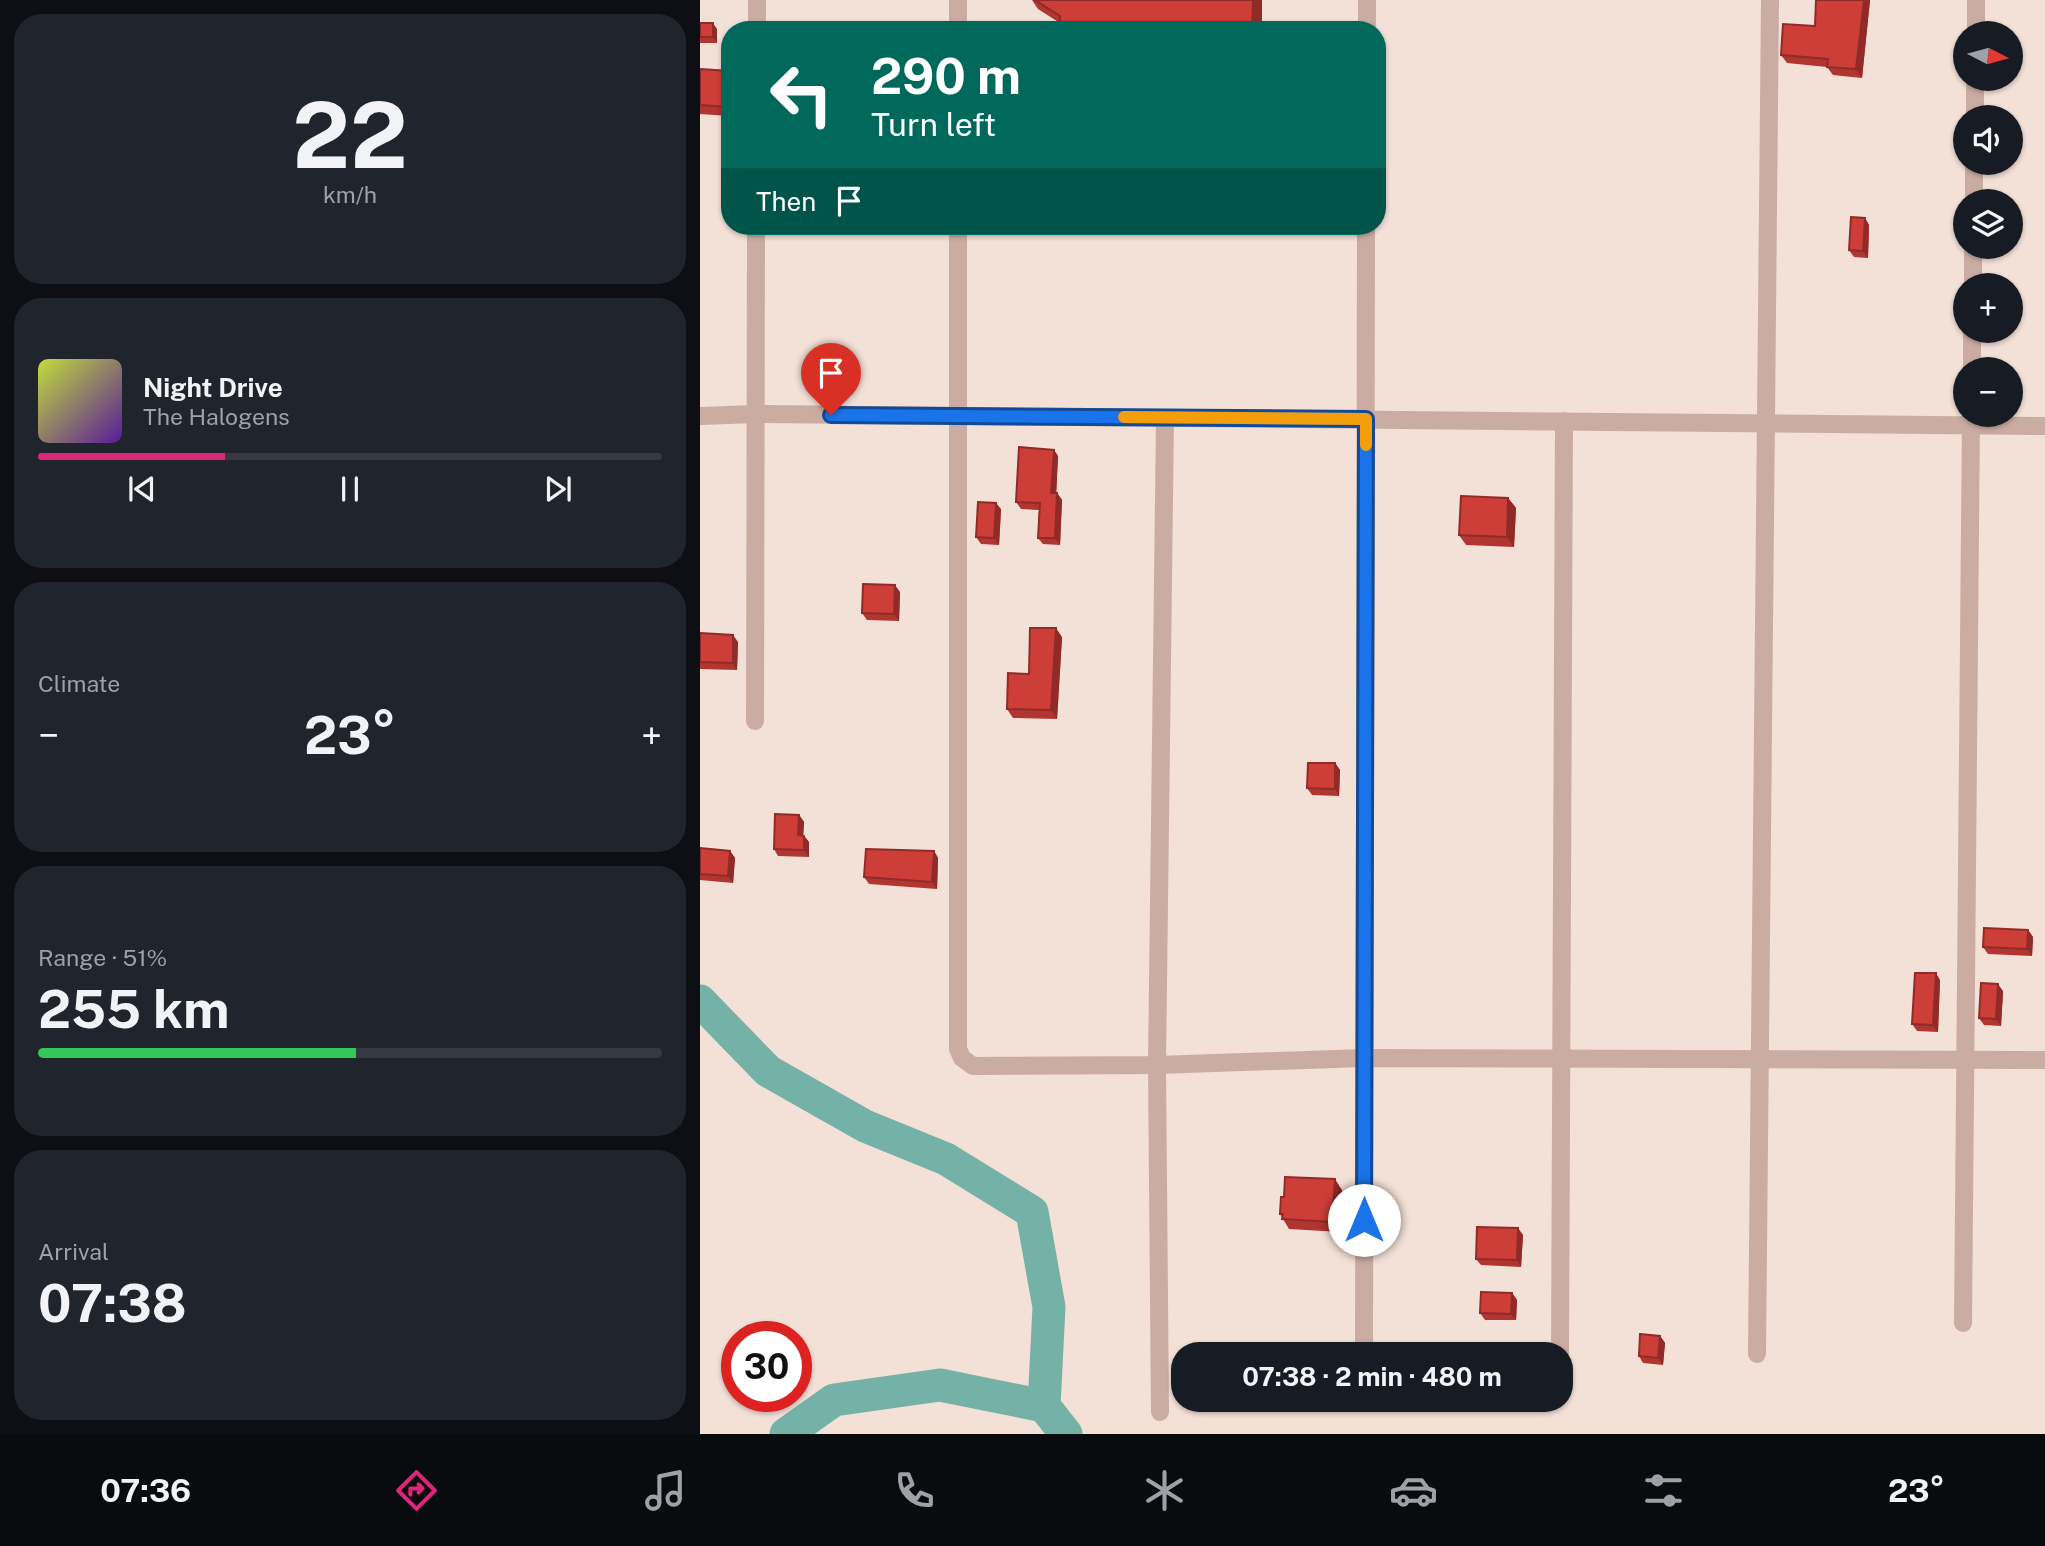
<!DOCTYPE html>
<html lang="en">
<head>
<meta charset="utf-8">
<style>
  :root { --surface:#171b24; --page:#20242c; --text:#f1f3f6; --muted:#9ea1a6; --line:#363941; --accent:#db2777 }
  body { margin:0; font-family:"Public Sans",sans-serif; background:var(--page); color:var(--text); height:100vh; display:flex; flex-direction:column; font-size:26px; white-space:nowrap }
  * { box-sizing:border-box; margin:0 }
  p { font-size:23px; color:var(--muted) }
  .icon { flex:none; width:38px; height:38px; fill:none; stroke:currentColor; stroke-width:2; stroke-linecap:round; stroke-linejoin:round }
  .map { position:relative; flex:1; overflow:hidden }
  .panel { display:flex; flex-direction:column; gap:14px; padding:14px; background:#0d0f14; width:700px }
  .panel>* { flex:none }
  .banner { position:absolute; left:21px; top:21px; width:665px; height:214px; border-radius:28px; box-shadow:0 2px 5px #0004; background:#00695c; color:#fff; overflow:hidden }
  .needle { width:46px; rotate:96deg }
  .tools { position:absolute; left:1253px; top:21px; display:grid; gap:14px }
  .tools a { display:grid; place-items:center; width:70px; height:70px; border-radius:50%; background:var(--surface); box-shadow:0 2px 5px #0004; font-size:35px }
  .speed { position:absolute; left:21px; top:1321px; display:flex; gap:14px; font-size:35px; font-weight:700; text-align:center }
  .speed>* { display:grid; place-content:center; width:91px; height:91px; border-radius:50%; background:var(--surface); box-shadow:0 2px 5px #0004; line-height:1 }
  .speed .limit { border:10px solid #d22; background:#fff; color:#111 }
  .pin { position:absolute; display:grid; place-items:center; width:60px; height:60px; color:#fff; margin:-72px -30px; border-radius:50% 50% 50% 0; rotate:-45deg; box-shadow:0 0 7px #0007 }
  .pin .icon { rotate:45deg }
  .me { position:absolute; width:77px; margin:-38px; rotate:0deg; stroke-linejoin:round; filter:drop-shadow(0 0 5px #0008) }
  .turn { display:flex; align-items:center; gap:24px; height:147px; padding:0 35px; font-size:32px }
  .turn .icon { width:91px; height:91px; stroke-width:2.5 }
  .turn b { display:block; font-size:49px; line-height:60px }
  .then { display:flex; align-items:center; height:66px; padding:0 35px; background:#0003; gap:14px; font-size:26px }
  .big { font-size:52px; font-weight:700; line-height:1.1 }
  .panel .widget { flex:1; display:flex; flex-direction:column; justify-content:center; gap:10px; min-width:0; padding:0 24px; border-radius:28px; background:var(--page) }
  .panel .dial { align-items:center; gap:0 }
  .dial b { font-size:91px; line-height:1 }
  .song { display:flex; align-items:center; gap:21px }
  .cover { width:84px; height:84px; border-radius:10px; background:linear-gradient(135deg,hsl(70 70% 55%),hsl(270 70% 35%)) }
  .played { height:7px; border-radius:4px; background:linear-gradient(90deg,var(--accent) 30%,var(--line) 30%) }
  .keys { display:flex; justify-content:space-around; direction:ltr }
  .heat { display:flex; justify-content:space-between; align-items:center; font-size:38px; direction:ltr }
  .charge { height:10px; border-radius:5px; background:linear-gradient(90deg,#34c759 51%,var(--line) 0) }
  .trip { position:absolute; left:471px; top:1342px; width:402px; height:70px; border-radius:28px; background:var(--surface); box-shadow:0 2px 5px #0004; font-weight:700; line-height:70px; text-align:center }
  .tabs { display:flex; height:112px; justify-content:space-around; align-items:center; background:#090b0e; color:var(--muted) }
  .tabs .icon { width:49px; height:49px }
  .tabs .active { color:var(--accent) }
  .tabs b { font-size:32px; color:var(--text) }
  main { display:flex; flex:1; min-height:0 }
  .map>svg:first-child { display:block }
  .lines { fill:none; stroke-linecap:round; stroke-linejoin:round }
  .river { stroke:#74b1a7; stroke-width:33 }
  .minor { stroke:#cbaca2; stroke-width:18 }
  .wall { fill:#b13531 }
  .shaded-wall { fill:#902b28 }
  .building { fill:#ce3e39; stroke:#902b28; stroke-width:2 }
  .route-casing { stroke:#114b97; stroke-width:18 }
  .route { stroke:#1a73e8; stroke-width:12 }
  .slow { stroke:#f59e0b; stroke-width:12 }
</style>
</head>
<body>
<main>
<section class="panel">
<div class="widget dial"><b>22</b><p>km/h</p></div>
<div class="widget">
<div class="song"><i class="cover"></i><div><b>Night Drive</b><p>The Halogens</p></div></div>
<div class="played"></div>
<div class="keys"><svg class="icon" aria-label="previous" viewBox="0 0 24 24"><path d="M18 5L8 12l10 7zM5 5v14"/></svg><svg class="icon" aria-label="pause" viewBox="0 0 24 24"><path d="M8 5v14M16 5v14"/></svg><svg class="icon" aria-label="next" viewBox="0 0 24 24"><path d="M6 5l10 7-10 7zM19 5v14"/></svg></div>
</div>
<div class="widget"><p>Climate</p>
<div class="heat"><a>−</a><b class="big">23°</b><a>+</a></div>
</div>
<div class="widget"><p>Range · 51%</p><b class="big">255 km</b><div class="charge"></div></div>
<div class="widget"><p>Arrival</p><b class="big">07:38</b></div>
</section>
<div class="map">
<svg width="1345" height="1434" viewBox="0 0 1345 1434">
  <rect width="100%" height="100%" fill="#f3e0d7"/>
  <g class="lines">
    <g class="river">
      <path d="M 0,1001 L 68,1071 L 165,1126 L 246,1159 L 332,1212 L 349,1307 L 344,1406 L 366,1434"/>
      <path d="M 86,1434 L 134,1400 L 240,1385 L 344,1406"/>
    </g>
    <g class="minor">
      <path d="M 57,30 L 57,0"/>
      <path d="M 258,30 L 258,0"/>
      <path d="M 667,30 L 667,0"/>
      <path d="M 1276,33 L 1276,0"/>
      <path d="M 1275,117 L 1275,79"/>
      <path d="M 1274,201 L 1274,163"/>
      <path d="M 258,226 L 258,1049 L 262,1058 L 273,1066 L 457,1065 L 664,1058 L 1345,1060"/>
      <path d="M 1273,285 L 1273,247"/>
      <path d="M 1272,369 L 1272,331"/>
      <path d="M 0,416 L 56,414 L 1345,426"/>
      <path d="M 55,721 L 56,226"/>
      <path d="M 1263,1323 L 1271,415"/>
      <path d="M 664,1354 L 666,226"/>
      <path d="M 860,1354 L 864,421"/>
      <path d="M 1057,1354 L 1070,0"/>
      <path d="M 460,1412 L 457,1065 L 465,418"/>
    </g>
  </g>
  <g class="wall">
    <path d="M 332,0 L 562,0 L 562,30 L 360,30 L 360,23 L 338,9 Z"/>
    <path d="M 1116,0 L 1170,0 L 1162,78 L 1133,75 L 1127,67 L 1087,63 L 1081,55 L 1115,26 Z"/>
    <path d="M 0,23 L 17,29 L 17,43 L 0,43 Z"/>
    <path d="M 0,69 L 30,71 L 30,116 L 0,114 Z"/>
    <path d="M 1165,218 L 1169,225 L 1168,258 L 1154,257 L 1149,250 Z"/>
    <path d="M 354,450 L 358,456 L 356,493 L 357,493 L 362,500 L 360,545 L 343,544 L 338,538 L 339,510 L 321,509 L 316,502 Z"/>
    <path d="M 808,498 L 816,508 L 814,547 L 766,545 L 759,535 Z"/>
    <path d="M 301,509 L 299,545 L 281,544 L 276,537 Z"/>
    <path d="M 200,592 L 199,621 L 167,620 L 162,613 Z"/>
    <path d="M 0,633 L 38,642 L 37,670 L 0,669 Z"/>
    <path d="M 362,637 L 357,719 L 313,718 L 307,709 L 329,674 Z"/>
    <path d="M 635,763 L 640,770 L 639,796 L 612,795 L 607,788 Z"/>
    <path d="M 99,815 L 104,822 L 103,835 L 104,836 L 109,842 L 109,857 L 78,856 L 74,849 Z"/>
    <path d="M 0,848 L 30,851 L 35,858 L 33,883 L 0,880 Z"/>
    <path d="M 234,851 L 238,858 L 237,889 L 169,884 L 164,877 Z"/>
    <path d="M 1328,930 L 1333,937 L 1332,956 L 1288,954 L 1283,947 Z"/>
    <path d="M 1240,980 L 1238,1032 L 1217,1031 L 1212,1024 Z"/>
    <path d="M 1303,991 L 1301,1026 L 1284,1025 L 1279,1018 Z"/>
    <path d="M 642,1190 L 640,1232 L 589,1229 L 580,1214 Z"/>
    <path d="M 823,1235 L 821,1267 L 781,1265 L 776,1259 Z"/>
    <path d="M 812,1293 L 817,1300 L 816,1320 L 785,1320 L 780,1313 Z"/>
    <path d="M 960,1336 L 965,1343 L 963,1365 L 943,1363 L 939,1356 Z"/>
    <path d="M 696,1400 L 760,1400 L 759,1406 L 698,1403 Z"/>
  </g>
  <g class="shaded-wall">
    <path d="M 553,0 L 562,0 L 562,30 L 552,30 Z"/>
    <path d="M 1164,0 L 1170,0 L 1162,78 L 1156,69 Z"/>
    <path d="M 13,23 L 17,29 L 17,43 L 13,37 Z"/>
    <path d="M 1165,218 L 1169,225 L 1168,258 L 1163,251 Z"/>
    <path d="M 354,450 L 358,456 L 356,500 L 351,493 Z"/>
    <path d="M 357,493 L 362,500 L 360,545 L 355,538 Z"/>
    <path d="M 808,498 L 816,508 L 814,547 L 807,537 Z"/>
    <path d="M 296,503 L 301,509 L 299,545 L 294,538 Z"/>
    <path d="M 195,585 L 200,592 L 199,621 L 194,614 Z"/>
    <path d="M 356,628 L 362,637 L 357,719 L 351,710 Z"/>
    <path d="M 33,635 L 38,642 L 37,670 L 33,663 Z"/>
    <path d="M 635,763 L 640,770 L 639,796 L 635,789 Z"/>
    <path d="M 99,815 L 104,822 L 103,842 L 98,835 Z"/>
    <path d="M 104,836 L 109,842 L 109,857 L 104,850 Z"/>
    <path d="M 30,851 L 35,858 L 33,883 L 28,876 Z"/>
    <path d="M 234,851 L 238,858 L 237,889 L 232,882 Z"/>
    <path d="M 1328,930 L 1333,937 L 1332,956 L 1327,949 Z"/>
    <path d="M 1236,973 L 1240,980 L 1238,1032 L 1233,1025 Z"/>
    <path d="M 1298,984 L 1303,991 L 1301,1026 L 1296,1019 Z"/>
    <path d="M 635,1179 L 642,1190 L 640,1232 L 632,1222 Z"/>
    <path d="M 818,1228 L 823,1235 L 821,1267 L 817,1260 Z"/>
    <path d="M 812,1293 L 817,1300 L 816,1320 L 811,1314 Z"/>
    <path d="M 960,1336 L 965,1343 L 963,1365 L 958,1358 Z"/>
  </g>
  <g class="building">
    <path d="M 335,0 L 553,0 L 552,30 L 360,30 L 360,16 Z"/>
    <path d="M 1116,0 L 1164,0 L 1156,69 L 1127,67 L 1128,59 L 1081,55 L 1083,24 L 1115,26 Z"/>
    <rect x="0" y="23" width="13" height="14"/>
    <path d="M 0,69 L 30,71 L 30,107 L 0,105 Z"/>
    <path d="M 1151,217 L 1165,218 L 1163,251 L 1149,250 Z"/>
    <path d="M 319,447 L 354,450 L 351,493 L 357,493 L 355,538 L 338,538 L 340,503 L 316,502 Z"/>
    <path d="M 761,496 L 808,498 L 807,537 L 759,535 Z"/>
    <path d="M 278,502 L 296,503 L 294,538 L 276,537 Z"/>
    <path d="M 163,584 L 195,585 L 194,614 L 162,613 Z"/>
    <path d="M 330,628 L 356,628 L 351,710 L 307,709 L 308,673 L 329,674 Z"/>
    <path d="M 0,633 L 33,635 L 33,663 L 0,662 Z"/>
    <path d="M 608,763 L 635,763 L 635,789 L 607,788 Z"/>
    <path d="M 75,814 L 99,815 L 98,835 L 104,836 L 104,850 L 74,849 Z"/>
    <path d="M 0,848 L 30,851 L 28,876 L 0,874 Z"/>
    <path d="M 166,849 L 234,851 L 232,882 L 164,877 Z"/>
    <path d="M 1284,928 L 1328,930 L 1327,949 L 1283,947 Z"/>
    <path d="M 1215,973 L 1236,973 L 1233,1025 L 1212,1024 Z"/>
    <path d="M 1281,983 L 1298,984 L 1296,1019 L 1279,1018 Z"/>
    <path d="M 585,1177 L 635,1179 L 632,1222 L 582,1219 L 583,1214 L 580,1214 L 581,1197 L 584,1197 Z"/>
    <path d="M 777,1227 L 818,1228 L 817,1260 L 776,1259 Z"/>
    <path d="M 781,1292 L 812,1293 L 811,1314 L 780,1313 Z"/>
    <path d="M 940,1334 L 960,1336 L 958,1358 L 939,1356 Z"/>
  </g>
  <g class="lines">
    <g class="route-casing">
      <path id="route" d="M 131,415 L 666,419 L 664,1220"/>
    </g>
    <use href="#route" class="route"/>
    <path class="slow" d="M 424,417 L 666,419 L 666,445"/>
  </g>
</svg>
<div class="tools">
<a><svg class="needle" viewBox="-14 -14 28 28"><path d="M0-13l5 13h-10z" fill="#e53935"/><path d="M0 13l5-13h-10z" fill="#9ea1a6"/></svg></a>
<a><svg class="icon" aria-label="sound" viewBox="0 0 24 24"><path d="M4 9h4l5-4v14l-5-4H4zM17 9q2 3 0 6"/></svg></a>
<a><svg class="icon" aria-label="layers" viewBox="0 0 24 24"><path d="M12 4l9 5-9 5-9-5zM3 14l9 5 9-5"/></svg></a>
<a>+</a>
<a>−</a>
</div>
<div class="speed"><div class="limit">30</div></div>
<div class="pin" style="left:131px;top:415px;background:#d93025"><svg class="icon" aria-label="arrive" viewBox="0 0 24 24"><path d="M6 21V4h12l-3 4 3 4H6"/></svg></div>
<svg class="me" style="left:664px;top:1220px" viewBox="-20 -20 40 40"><circle r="19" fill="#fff"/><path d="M0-13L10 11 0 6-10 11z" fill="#1a73e8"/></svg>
<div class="trip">07:38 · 2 min · 480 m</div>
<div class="banner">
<div class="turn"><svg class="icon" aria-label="left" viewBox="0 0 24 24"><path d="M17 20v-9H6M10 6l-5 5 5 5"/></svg><div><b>290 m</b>Turn left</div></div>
<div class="then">Then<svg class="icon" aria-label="arrive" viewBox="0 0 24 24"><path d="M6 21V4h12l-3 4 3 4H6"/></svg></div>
</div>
</div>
</main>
<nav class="tabs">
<b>07:36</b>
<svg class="icon active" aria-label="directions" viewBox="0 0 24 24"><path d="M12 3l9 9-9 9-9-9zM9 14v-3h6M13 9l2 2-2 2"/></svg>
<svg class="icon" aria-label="music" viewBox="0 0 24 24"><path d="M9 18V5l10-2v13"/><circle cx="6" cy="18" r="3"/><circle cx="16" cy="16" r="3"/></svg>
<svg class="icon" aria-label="phone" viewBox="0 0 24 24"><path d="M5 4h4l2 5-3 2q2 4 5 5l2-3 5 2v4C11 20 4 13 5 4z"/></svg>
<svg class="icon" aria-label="climate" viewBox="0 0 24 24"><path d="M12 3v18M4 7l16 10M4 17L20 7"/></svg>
<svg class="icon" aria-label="car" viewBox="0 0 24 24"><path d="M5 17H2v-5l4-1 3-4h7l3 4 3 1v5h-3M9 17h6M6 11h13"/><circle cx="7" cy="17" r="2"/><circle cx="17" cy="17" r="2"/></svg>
<svg class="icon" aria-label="filters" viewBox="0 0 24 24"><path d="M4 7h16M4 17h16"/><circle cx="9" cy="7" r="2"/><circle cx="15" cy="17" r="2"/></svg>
<b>23°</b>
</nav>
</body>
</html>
